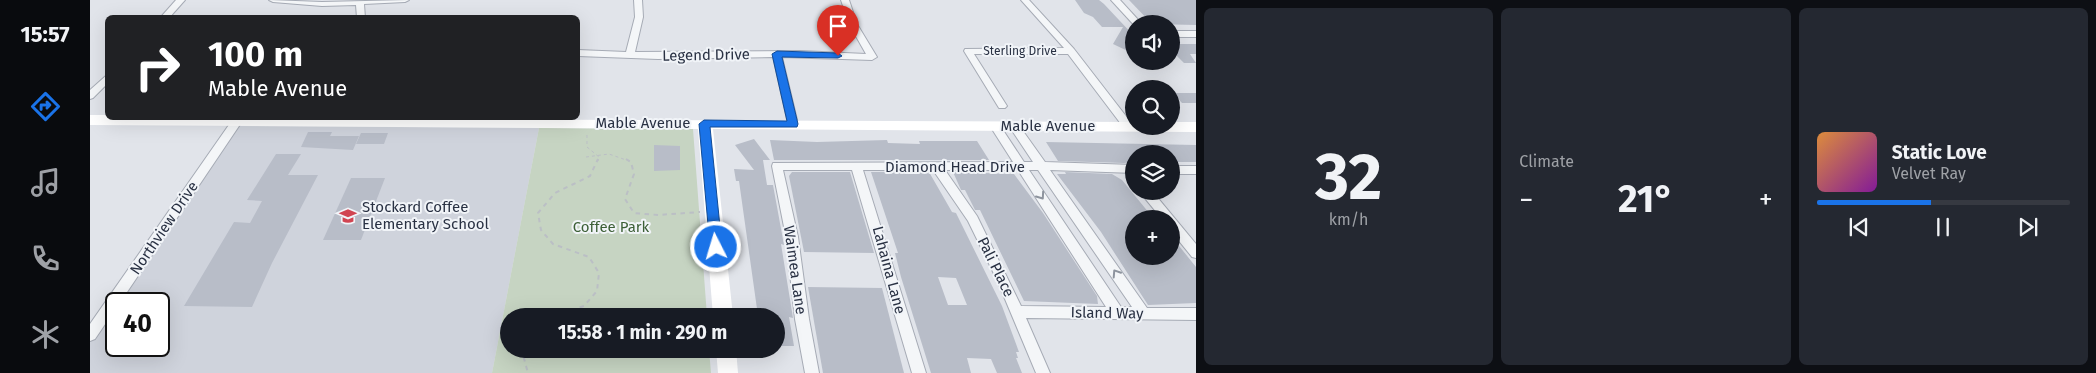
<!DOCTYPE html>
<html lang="en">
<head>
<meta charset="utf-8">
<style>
  :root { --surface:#171b24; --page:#242831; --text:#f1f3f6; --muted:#9ea1a6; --line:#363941; --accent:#1a73e8 }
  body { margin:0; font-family:"Fira Sans",sans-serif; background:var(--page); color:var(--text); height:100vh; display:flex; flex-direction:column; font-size:19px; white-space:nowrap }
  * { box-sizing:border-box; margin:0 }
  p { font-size:16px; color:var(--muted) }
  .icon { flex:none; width:28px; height:28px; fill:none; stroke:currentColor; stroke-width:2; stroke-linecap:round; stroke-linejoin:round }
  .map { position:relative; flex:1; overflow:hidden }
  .details { display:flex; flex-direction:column; gap:8px; padding:8px; background:#0d0f14; width:900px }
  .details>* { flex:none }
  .hud { position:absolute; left:15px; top:15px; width:475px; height:105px; border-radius:8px; box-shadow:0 5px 20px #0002; background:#202124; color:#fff; overflow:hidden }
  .controls { position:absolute; left:1035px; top:15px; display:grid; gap:10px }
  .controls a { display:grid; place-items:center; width:55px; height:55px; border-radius:50%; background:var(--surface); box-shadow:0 5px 20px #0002; font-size:25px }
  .speed { position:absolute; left:15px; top:292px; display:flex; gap:10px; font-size:25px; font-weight:700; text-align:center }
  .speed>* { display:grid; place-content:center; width:65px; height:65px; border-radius:50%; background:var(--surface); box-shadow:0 5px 20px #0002; line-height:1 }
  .speed .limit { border:2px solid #111; border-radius:8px; background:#fff; color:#111 }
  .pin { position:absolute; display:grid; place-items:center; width:42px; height:42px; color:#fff; margin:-51px -21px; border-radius:50% 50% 50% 0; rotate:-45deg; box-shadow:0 0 5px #0007 }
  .pin .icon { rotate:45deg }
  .me { position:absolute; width:55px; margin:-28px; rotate:355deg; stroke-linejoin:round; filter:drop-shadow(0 0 4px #0008) }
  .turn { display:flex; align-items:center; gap:18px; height:105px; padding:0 20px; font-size:22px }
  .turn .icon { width:65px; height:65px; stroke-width:2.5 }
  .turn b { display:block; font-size:35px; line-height:42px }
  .big { font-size:38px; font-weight:700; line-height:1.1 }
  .details .widget { flex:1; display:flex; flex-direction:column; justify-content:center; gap:8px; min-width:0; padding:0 18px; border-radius:8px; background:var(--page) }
  .details .dial { align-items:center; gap:0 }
  .dial b { font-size:65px; line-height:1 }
  .song { display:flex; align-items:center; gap:15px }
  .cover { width:60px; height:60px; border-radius:8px; background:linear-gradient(135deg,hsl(30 70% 55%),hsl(290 70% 35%)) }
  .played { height:5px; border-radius:2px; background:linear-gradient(90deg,var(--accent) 45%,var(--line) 45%) }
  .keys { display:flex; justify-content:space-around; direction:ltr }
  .heat { display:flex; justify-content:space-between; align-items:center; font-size:28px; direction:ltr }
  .details .tiles { flex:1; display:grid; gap:8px; grid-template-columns:repeat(3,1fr) }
  .trip { position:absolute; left:410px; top:308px; width:285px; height:50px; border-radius:25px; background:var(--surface); box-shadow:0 5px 20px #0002; font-weight:700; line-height:50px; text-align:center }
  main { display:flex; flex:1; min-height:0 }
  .menu { display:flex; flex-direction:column; width:90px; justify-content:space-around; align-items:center; background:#090b0e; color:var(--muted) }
  .menu .icon { width:35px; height:35px }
  .menu .current { color:var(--accent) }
  .menu b { font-size:22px; color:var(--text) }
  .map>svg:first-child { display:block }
  .built { fill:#cfd3dc; fill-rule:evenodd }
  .green { fill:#c6d4c2 }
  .building { fill:#b8bdc8; fill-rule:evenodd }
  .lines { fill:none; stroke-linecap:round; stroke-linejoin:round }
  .street-casing { stroke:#a6abb5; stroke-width:2 }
  .path-far1 { stroke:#bbbfc5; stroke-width:1; stroke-dasharray:3 3; stroke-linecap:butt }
  .path { stroke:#bbbfc5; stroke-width:2; stroke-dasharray:4.5 4.5; stroke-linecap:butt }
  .street { fill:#f4f6f8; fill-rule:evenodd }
  .secondary { fill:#fff; fill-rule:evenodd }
  .oneway { stroke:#8e949e }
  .route { fill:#1a73e8; stroke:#114b97 }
  .labels { text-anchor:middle; stroke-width:4; stroke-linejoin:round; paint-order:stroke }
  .far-street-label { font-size:12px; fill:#293143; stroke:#f1f4f8 }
  .street-label { font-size:15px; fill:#293143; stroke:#f1f4f8 }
  .poi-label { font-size:15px; fill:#293143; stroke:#f1f4f8; text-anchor:start }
  .park-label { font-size:15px; fill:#3c5f36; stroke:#f1f4f8 }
</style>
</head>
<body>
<main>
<nav class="menu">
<b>15:57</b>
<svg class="icon current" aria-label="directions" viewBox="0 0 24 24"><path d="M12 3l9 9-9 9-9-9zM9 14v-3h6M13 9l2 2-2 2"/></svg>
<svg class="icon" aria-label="music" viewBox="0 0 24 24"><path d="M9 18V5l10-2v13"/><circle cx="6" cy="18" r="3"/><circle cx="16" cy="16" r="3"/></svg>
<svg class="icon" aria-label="phone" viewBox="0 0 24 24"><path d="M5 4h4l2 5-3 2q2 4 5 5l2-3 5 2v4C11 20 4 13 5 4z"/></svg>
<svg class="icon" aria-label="climate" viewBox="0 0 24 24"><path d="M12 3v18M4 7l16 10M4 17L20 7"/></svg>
</nav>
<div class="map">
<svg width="1106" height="373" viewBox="0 0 1106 373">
  <rect width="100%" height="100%" fill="#e1e4ea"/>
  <path class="built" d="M 145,126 L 449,128 L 402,373 L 0,373 L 0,338 ZM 26,304 L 69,304 L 69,346 L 26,346 Z"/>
  <path class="green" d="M 449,128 L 603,129 L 617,316 L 419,316 L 419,349 L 619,349 L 621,373 L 402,373 Z"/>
  <g class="building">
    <path d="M 985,0 L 1009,0 L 1014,4 L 1044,36 L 1044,54 L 1023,44 L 1033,27 L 1012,27 L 1003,17 L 994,13 Z"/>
    <path d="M 1039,0 L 1106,0 L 1106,25 L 1062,24 Z"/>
    <path d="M 1081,44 L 1106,44 L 1106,54 L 1100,54 L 1106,63 L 1094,63 L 1081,50 Z"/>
    <path d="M 1083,93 L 1106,93 L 1106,103 L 1092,103 Z"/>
    <path d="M 218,132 L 242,132 L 240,136 L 269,136 L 263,150 L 211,147 Z"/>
    <path d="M 271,133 L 298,133 L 294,144 L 266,144 Z"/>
    <path d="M 664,139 L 680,160 L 673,160 L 677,185 L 683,185 L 694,245 L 691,244 L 703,318 L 699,317 L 704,346 L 686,346 L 686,316 L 668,316 L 649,181 L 646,181 L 644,169 L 664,170 L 645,145 Z"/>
    <path d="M 680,140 L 727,142 L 797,140 L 798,143 L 830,144 L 829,141 L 887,141 L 899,160 L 684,160 Z"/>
    <path d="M 956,142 L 1106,145 L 1106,162 L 1081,162 L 1081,154 L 1044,154 L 1044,162 L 1034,163 L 968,161 Z"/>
    <path d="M 564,145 L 590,146 L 590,170 L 564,171 Z"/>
    <path d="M 186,154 L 211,154 L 198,175 L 228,175 L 182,263 L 162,307 L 94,306 L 144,222 L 160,223 L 172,201 L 157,200 Z"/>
    <path d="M 702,172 L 760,172 L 784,253 L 714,252 L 699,176 Z"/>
    <path d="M 781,172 L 839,172 L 862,212 L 866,213 L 912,306 L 929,352 L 926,352 L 928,358 L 926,358 L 932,373 L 907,373 L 901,359 L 877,358 L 881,373 L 841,373 L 811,277 L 805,253 L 808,253 ZM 848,277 L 866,278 L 877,305 L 858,305 Z"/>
    <path d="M 863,172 L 924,174 L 953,213 L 1007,296 L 1008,304 L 934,301 L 890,210 L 885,210 L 875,190 L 871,190 Z"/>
    <path d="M 975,172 L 1022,174 L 1032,180 L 1064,219 L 1044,219 L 1044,257 L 1081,257 L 1081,236 L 1106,267 L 1106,303 L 1058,305 L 1011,232 L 967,174 L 976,174 Z"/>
    <path d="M 261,178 L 295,178 L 271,240 L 233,240 Z"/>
    <path d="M 718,287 L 792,288 L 814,373 L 733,373 Z"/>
  </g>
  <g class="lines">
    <g class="street-casing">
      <g id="street">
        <path d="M 86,0 L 95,0 L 79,18 L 70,18 Z"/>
        <path d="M 179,0 L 232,2 L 319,0 L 315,2 L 274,4 L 275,18 L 267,18 L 266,5 L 232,6 L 183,2 Z"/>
        <path d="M 544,0 L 552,0 L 553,17 L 545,52 L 710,51 L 776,54 L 759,24 L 751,0 L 759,0 L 767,24 L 787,57 L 782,60 L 692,57 L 708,124 L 703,127 L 698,124 L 683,57 L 568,59 L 488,56 L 488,50 L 536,52 L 545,17 Z"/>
        <path d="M 931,0 L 939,0 L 984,49 L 1042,124 L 1043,126 L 1042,128 L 1034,128 L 978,54 L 884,54 L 917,106 L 915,108 L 909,108 L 874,51 L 875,49 L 974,48 Z"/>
        <path d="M 1021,0 L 1030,0 L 1052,24 L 1044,25 Z"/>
        <rect x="1081" y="31" width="25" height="6"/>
        <path d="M 18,74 L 18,83 L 3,98 L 0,99 L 0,90 Z"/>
        <path d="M 147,118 L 152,121 L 151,123 L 29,304 L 26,304 L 26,308 L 5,339 L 0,341 L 0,324 L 143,119 Z"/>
        <path d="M 905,123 L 909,124 L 934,162 L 943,162 L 919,126 L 920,124 L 928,124 L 955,162 L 1044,165 L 1044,173 L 960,170 L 1057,308 L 1106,308 L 1106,320 L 936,318 L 960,373 L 946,373 L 907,280 L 878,221 L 843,170 L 773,170 L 836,373 L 822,373 L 762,170 L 693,170 L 708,237 L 719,319 L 729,373 L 715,373 L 705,319 L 696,237 L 682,166 L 683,163 L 923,162 L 900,126 ZM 855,170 L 928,170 L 1016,307 L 931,306 L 887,216 ZM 939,170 L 948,170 L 1042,307 L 1031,307 Z"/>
        <rect x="1081" y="166" width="25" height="8"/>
        <path d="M 1049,191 L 1062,191 L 1106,244 L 1106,258 L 1102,257 L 1081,231 L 1081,219 L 1072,219 Z"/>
      </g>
    </g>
    <g class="path-far1">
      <path d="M 497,135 L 497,147 L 509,157 L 508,161"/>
      <path d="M 496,157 L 519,154 L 539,161"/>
    </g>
    <g class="path">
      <path d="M 536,159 L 541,162 L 544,174 L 535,199 L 544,213 L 568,215 L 610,212"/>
      <path d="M 464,316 L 494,306 L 507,291 L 509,273 L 499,257 L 463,244 L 451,230 L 448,213 L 465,193 L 500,176 L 508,159"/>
      <path d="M 436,349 L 433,355 L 438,373"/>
    </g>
    <use href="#street" class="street"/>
    <g class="secondary">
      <path d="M 0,115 L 18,115 L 18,118 L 1044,122 L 1044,126 L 1081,126 L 1081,122 L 1106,122 L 1106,132 L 623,129 L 643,316 L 623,316 L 608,129 L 0,125 Z"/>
      <path d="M 626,349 L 646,349 L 648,373 L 628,373 Z"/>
    </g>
  </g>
  <defs><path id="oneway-chevron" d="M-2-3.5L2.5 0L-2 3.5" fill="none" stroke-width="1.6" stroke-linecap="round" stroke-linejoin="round" transform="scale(1.25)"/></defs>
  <g class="oneway">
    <use href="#oneway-chevron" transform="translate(951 196) rotate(55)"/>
    <use href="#oneway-chevron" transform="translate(1026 273) rotate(-123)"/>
  </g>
  <path class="route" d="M 687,51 L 748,53 L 752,56 L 748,58 L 692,57 L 708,124 L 707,127 L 620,127 L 632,247 L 626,252 L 620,247 L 609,124 L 614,120 L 697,121 L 682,54 Z"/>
  <defs>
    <g id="school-bare" transform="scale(1.35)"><path d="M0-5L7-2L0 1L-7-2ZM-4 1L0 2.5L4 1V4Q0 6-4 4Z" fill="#d14552" stroke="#f1f4f8" stroke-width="2.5" paint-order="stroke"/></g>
  </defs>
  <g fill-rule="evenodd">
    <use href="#school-bare" x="258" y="216"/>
  </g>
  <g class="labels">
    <g class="far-street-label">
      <text x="930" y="55">Sterling Drive</text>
    </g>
    <g class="street-label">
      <text transform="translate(616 55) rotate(-1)" y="5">Legend Drive</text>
      <text x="553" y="128">Mable Avenue</text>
      <text x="958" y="131">Mable Avenue</text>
      <text x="865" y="172">Diamond Head Drive</text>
      <text transform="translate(74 228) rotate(-56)" y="5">Northview Drive</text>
      <text transform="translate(906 267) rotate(64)" y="5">Pali Place</text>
      <text transform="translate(705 270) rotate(82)" y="5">Waimea Lane</text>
      <text transform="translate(799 270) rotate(75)" y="5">Lahaina Lane</text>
      <text transform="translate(1017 313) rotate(1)" y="5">Island Way</text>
    </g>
    <g class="poi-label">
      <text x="272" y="212">Stockard Coffee<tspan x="272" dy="17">Elementary School</tspan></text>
    </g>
    <g class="park-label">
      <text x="521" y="232">Coffee Park</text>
    </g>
  </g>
</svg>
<div class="controls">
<a><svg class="icon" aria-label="sound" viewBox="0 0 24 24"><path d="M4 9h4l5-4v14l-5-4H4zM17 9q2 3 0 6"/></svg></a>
<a><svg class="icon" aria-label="search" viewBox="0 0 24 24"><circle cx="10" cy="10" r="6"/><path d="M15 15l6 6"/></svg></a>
<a><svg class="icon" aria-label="layers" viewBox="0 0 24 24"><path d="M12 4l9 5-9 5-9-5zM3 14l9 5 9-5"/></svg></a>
<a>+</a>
</div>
<div class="speed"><div class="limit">40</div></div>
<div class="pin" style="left:748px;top:56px;background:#d93025"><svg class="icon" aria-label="arrive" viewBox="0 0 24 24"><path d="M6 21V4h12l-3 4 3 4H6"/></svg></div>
<svg class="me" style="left:626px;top:247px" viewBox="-20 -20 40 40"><circle r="17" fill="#1a73e8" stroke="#fff" stroke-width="3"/><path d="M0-11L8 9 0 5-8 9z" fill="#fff"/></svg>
<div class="trip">15:58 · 1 min · 290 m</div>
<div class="hud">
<div class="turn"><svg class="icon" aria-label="right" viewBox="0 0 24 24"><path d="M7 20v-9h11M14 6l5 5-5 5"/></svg><div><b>100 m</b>Mable Avenue</div></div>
</div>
</div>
<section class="details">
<div class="tiles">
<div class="widget dial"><b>32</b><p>km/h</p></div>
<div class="widget"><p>Climate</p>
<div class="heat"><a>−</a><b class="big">21°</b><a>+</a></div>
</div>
<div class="widget">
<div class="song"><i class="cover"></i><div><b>Static Love</b><p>Velvet Ray</p></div></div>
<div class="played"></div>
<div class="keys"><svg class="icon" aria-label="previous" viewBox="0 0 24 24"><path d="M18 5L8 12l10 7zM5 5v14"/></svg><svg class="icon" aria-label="pause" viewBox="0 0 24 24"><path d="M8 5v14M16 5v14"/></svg><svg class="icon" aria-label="next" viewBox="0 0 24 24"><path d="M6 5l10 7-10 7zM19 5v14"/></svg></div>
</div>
</div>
</section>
</main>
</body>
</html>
